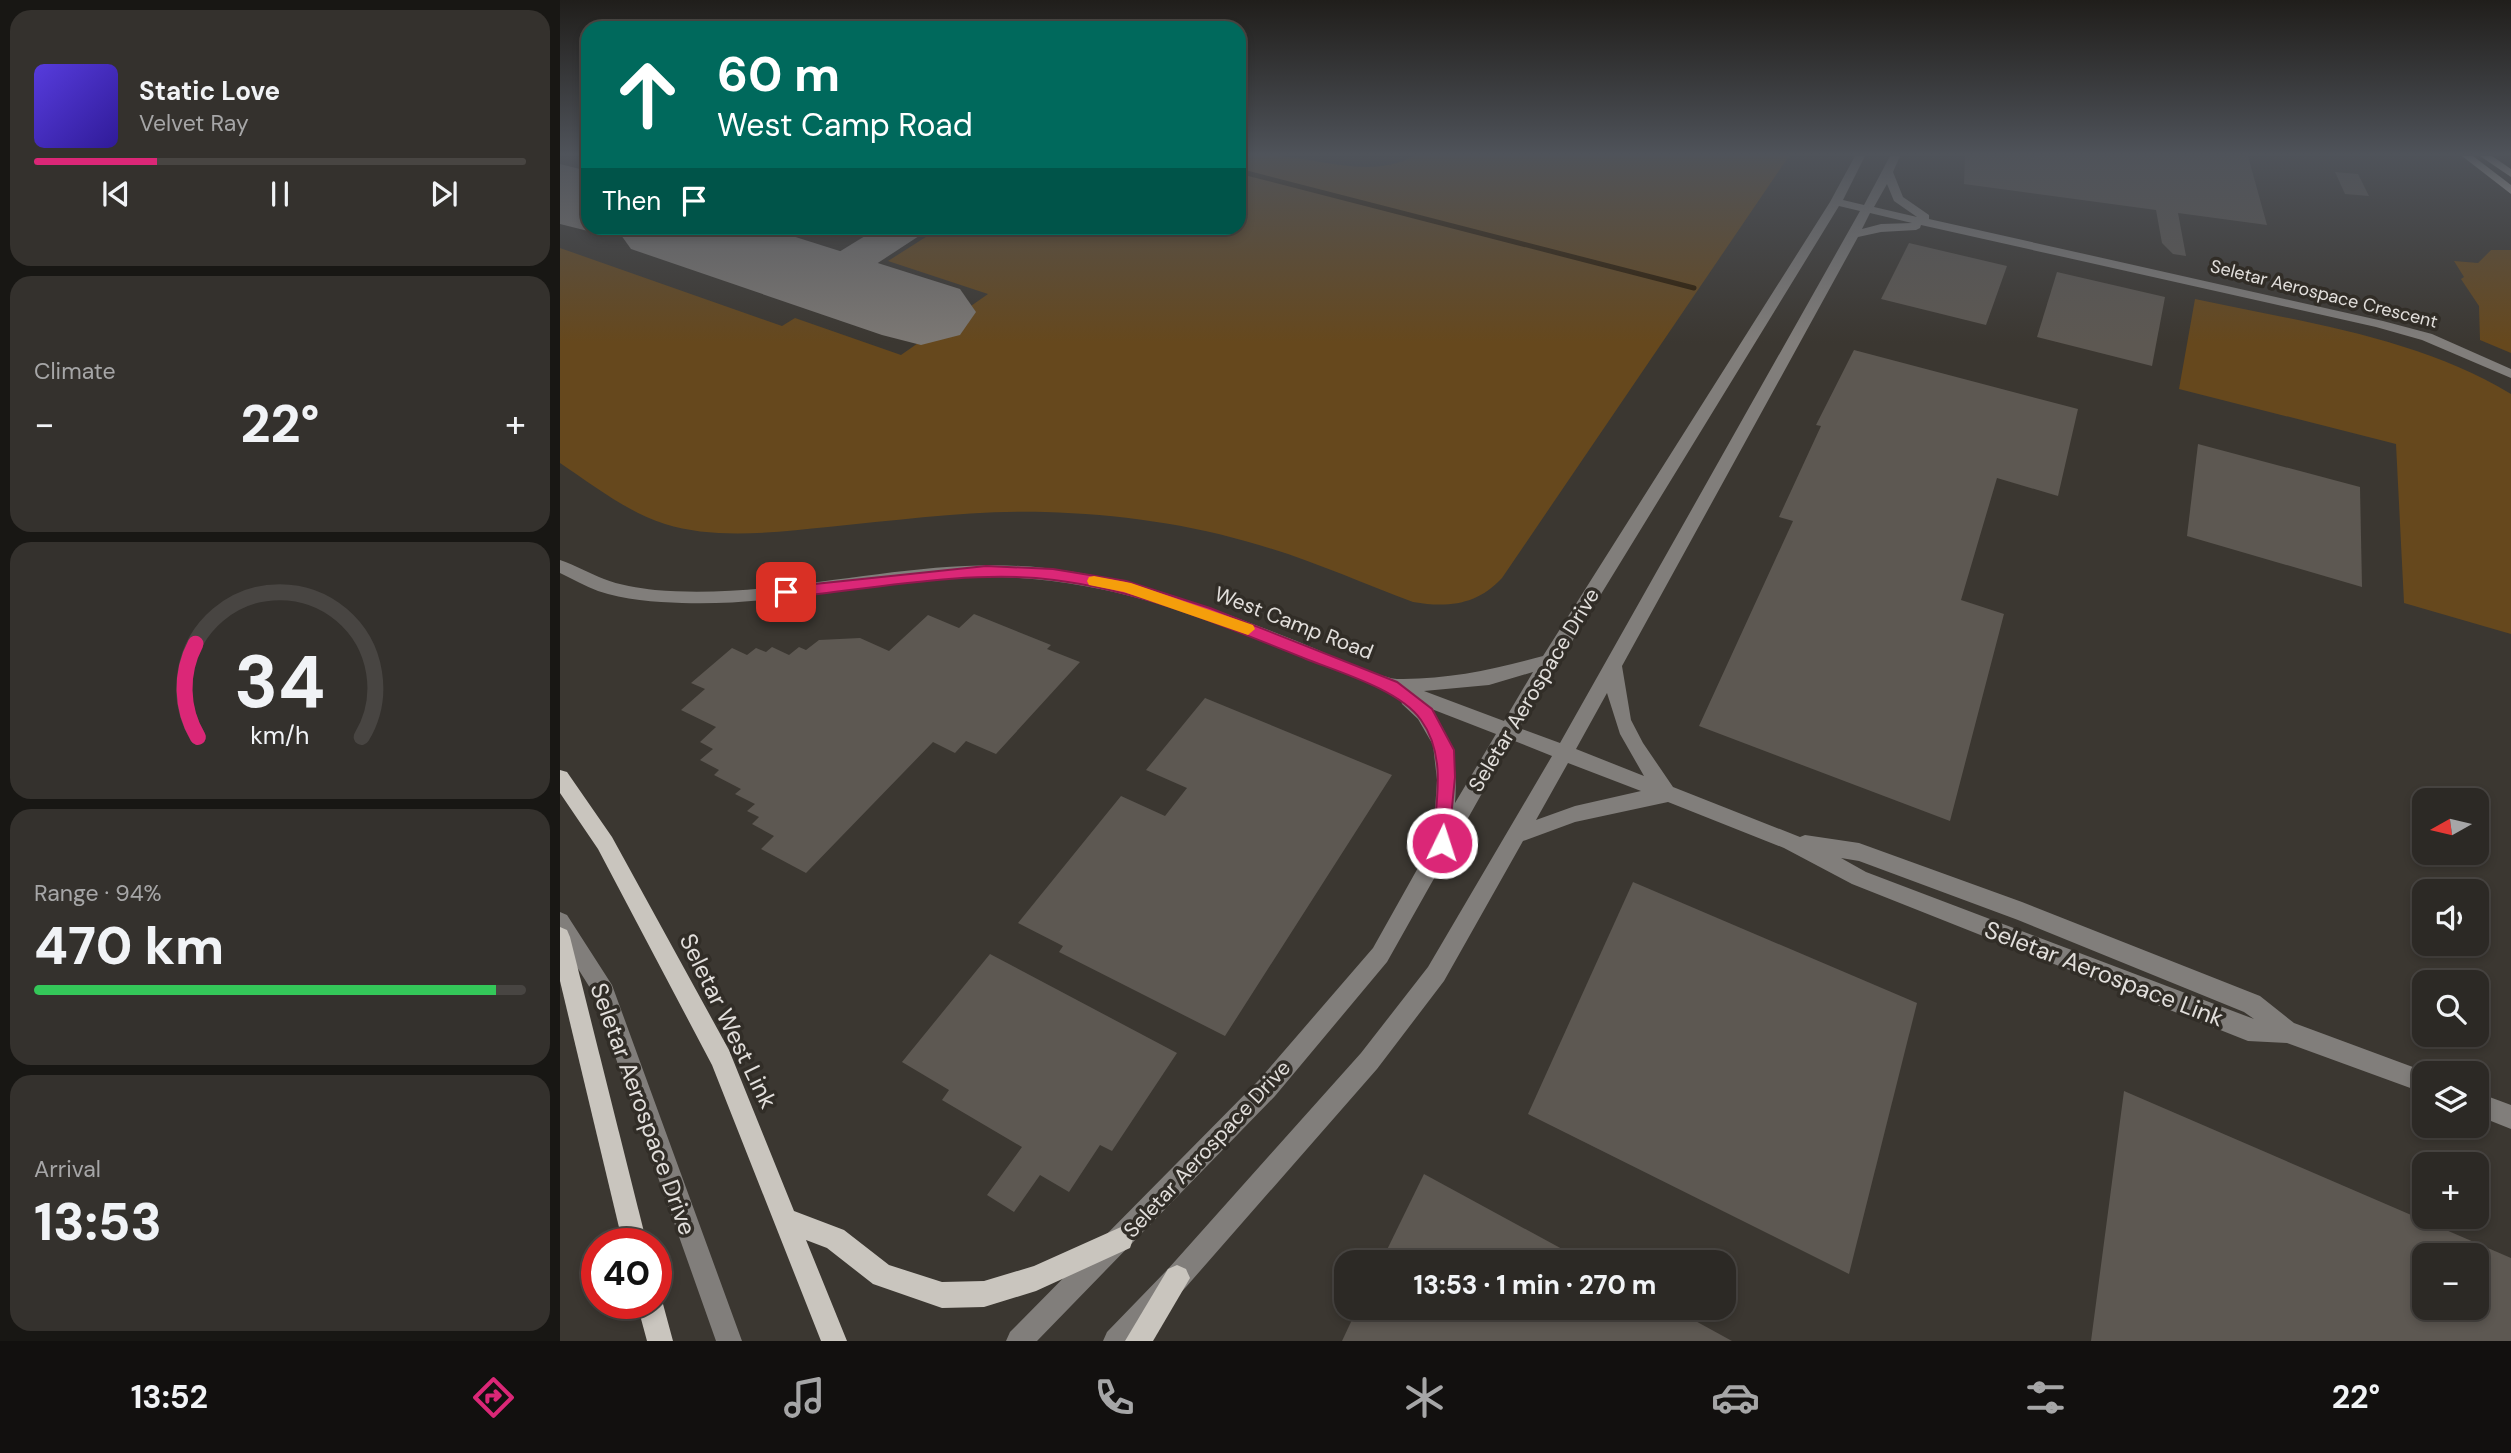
<!DOCTYPE html>
<html lang="en">
<head>
<meta charset="utf-8">
<style>
  :root { --surface:#2c2925; --page:#34312d; --text:#f1f3f6; --muted:#a6a6a7; --line:#484542; --accent:#db2777 }
  body { margin:0; font-family:"DM Sans",sans-serif; background:var(--page); color:var(--text); height:100vh; display:flex; flex-direction:column; font-size:26px; white-space:nowrap }
  * { box-sizing:border-box; margin:0 }
  p { font-size:23px; color:var(--muted) }
  .icon { flex:none; width:38px; height:38px; fill:none; stroke:currentColor; stroke-width:2; stroke-linecap:round; stroke-linejoin:round }
  .map { position:relative; flex:1; overflow:hidden }
  .drawer { display:flex; flex-direction:column; gap:10px; padding:10px; background:#181714; width:560px }
  .drawer>* { flex:none }
  .hud { position:absolute; left:21px; top:21px; width:665px; height:214px; border-radius:21px; box-shadow:0 4px 10px #0003,0 0 0 2px var(--line); background:#00695c; color:#fff; overflow:hidden }
  .needle { width:46px; rotate:262deg }
  .controls { position:absolute; left:1852px; top:788px; display:grid; gap:14px }
  .controls a { display:grid; place-items:center; width:77px; height:77px; border-radius:14px; background:var(--surface); box-shadow:0 4px 10px #0003,0 0 0 2px var(--line); font-size:35px }
  .speed { position:absolute; left:21px; top:1228px; display:flex; gap:14px; font-size:35px; font-weight:700; text-align:center }
  .speed>* { display:grid; place-content:center; width:91px; height:91px; border-radius:50%; background:var(--surface); box-shadow:0 4px 10px #0003,0 0 0 2px var(--line); line-height:1 }
  .speed .limit { border:10px solid #d22; background:#fff; color:#111 }
  .pin { position:absolute; display:grid; place-items:center; width:60px; height:60px; color:#fff; margin:-30px; border-radius:14px; box-shadow:0 4px 10px #0006 }
  .me { position:absolute; width:77px; margin:-38px; rotate:4deg; stroke-linejoin:round; filter:drop-shadow(0 0 5px #0008) }
  .turn { display:flex; align-items:center; gap:24px; height:147px; padding:0 21px; font-size:32px }
  .turn .icon { width:91px; height:91px; stroke-width:2.5 }
  .turn b { display:block; font-size:49px; line-height:60px }
  .then { display:flex; align-items:center; height:66px; padding:0 21px; background:#0003; gap:14px; font-size:26px }
  .big { font-size:52px; font-weight:800; line-height:1.1 }
  .drawer .card { flex:1; display:flex; flex-direction:column; justify-content:center; gap:10px; min-width:0; padding:0 24px; border-radius:21px; background:var(--page) }
  .drawer .dial { align-items:center; gap:0 }
  .dial svg { height:182px; overflow:visible; fill:none; stroke:var(--line); stroke-width:7; stroke-linecap:round; text-anchor:middle }
  .dial text { fill:var(--text); stroke:none }
  .song { display:flex; align-items:center; gap:21px }
  .cover { width:84px; height:84px; border-radius:10px; background:linear-gradient(135deg,hsl(250 70% 55%),hsl(250 70% 35%)) }
  .played { height:7px; border-radius:4px; background:linear-gradient(90deg,var(--accent) 25%,var(--line) 25%) }
  .keys { display:flex; justify-content:space-around; direction:ltr }
  .heat { display:flex; justify-content:space-between; align-items:center; font-size:38px; direction:ltr }
  .charge { height:10px; border-radius:5px; background:linear-gradient(90deg,#34c759 94%,var(--line) 0) }
  .trip { position:absolute; left:774px; top:1250px; width:402px; height:70px; border-radius:21px; background:var(--surface); box-shadow:0 4px 10px #0003,0 0 0 2px var(--line); font-weight:800; line-height:70px; text-align:center }
  .tab-bar { display:flex; height:112px; justify-content:space-around; align-items:center; background:#12100f; color:var(--muted) }
  .tab-bar .icon { width:49px; height:49px }
  .tab-bar .on { color:var(--accent) }
  .tab-bar b { font-size:32px; color:var(--text) }
  main { display:flex; flex:1; min-height:0 }
  .map>svg:first-child { display:block }
  .green { fill:#66481d }
  .lines { fill:none; stroke-linecap:round; stroke-linejoin:round }
  .stream { stroke:#2c1a01; stroke-width:5 }
  .taxiway { fill:#7c7874; fill-rule:evenodd }
  .runway { fill:#7c7874; fill-rule:evenodd }
  .building { fill:#5d5852; fill-rule:evenodd }
  .minor { fill:#817e7b; fill-rule:evenodd }
  .major { fill:#c9c5be; fill-rule:evenodd }
  .route { fill:#db2777; stroke:#8e194d; stroke-width:2 }
  .slow { fill:#f59e0b }
  .labels { text-anchor:middle; stroke-width:7; stroke-linejoin:round; paint-order:stroke }
  .far-street-label { font-size:18px; fill:#e2dfdc; stroke:#312d27 }
  .street-label { font-size:21px; fill:#e2dfdc; stroke:#312d27 }
  .near-street-label { font-size:24px; fill:#e2dfdc; stroke:#312d27 }
</style>
</head>
<body>
<main>
<section class="drawer">
<div class="card">
<div class="song"><i class="cover"></i><div><b>Static Love</b><p>Velvet Ray</p></div></div>
<div class="played"></div>
<div class="keys"><svg class="icon" aria-label="previous" viewBox="0 0 24 24"><path d="M18 5L8 12l10 7zM5 5v14"/></svg><svg class="icon" aria-label="pause" viewBox="0 0 24 24"><path d="M8 5v14M16 5v14"/></svg><svg class="icon" aria-label="next" viewBox="0 0 24 24"><path d="M6 5l10 7-10 7zM19 5v14"/></svg></div>
</div>
<div class="card"><p>Climate</p>
<div class="heat"><a>−</a><b class="big">22°</b><a>+</a></div>
</div>
<div class="card dial"><svg viewBox="0 0 100 80">
<path d="M14 69A42 42 0 1 1 86 69"/>
<path d="M14 69A42 42 0 0 1 13 28" stroke="#db2777"/>
<text x="50" y="56" font-size="32" font-weight="700">34</text>
<text x="50" y="72" font-size="11">km/h</text>
</svg></div>
<div class="card"><p>Range · 94%</p><b class="big">470 km</b><div class="charge"></div></div>
<div class="card"><p>Arrival</p><b class="big">13:53</b></div>
</section>
<div class="map">
<svg width="1951" height="1341" viewBox="0 0 1951 1341">
  <rect width="100%" height="100%" fill="#3b3731"/>
  <g class="green">
    <path d="M 679,156 C 692,156 705,155 718,156 C 762,159 812,179 854,156 L 1229,156 L 942,578 C 917,605 888,608 853,602 C 802,583 751,560 699,545 C 630,524 557,514 485,512 C 413,510 340,520 268,527 C 216,532 156,540 105,524 C 67,512 33,485 0,463 L 0,248 L 222,326 L 235,318 L 341,355 L 428,294 L 328,261 L 380,228 L 679,228 Z"/>
    <path d="M 1931,250 L 1951,250 L 1951,353 L 1920,340 L 1919,306 L 1901,279 L 1904,277 L 1894,261 L 1918,263 Z"/>
    <path d="M 1635,299 C 1741,322 1857,337 1951,394 L 1951,634 L 1844,603 L 1836,444 L 1619,389 Z"/>
  </g>
  <g class="lines">
    <path class="stream" d="M 679,171 L 1134,288"/>
    <path class="taxiway" d="M 318,228 L 365,228 L 359,236 L 278,289 L 263,293 L 248,289 L 242,280 L 248,271 Z"/>
    <g class="runway">
      <path d="M 0,164 L 28,171 L 28,228 L 43,228 L 28,231 L 0,224 Z"/>
      <path d="M 56,228 L 207,228 L 400,289 L 416,312 L 400,335 L 361,345 L 322,335 L 71,249 Z"/>
    </g>
  </g>
  <g class="building">
    <path d="M 1405,156 L 1688,156 L 1707,225 L 1618,213 L 1626,256 L 1613,254 L 1602,243 L 1596,210 L 1404,184 Z"/>
    <path d="M 1775,172 L 1798,174 L 1809,196 L 1785,194 Z"/>
    <path d="M 1349,243 L 1447,266 L 1426,325 L 1321,299 Z"/>
    <path d="M 1497,272 L 1605,297 L 1592,366 L 1477,337 Z"/>
    <path d="M 1294,350 L 1518,409 L 1498,496 L 1437,478 L 1401,600 L 1444,614 L 1390,821 L 1139,726 L 1233,521 L 1219,517 L 1261,426 L 1256,425 Z"/>
    <path d="M 1638,444 L 1800,487 L 1802,587 L 1627,536 Z"/>
    <path d="M 414,614 L 491,645 L 487,649 L 520,662 L 436,754 L 406,741 L 395,753 L 373,742 L 246,873 L 201,849 L 214,836 L 192,824 L 199,817 L 187,811 L 195,804 L 175,794 L 181,789 L 154,775 L 159,770 L 140,760 L 153,749 L 140,742 L 156,727 L 121,710 L 145,689 L 131,683 L 172,648 L 187,655 L 196,648 L 206,652 L 212,647 L 229,655 L 239,647 L 246,650 L 259,640 L 300,638 L 329,651 L 368,615 L 399,628 Z"/>
    <path d="M 645,698 L 832,775 L 665,1036 L 499,952 L 503,946 L 458,923 L 561,796 L 605,816 L 627,788 L 586,770 Z"/>
    <path d="M 1073,882 L 1357,1003 L 1289,1274 L 968,1114 Z"/>
    <path d="M 430,954 L 617,1053 L 552,1151 L 540,1145 L 509,1192 L 480,1175 L 454,1212 L 427,1195 L 462,1147 L 382,1100 L 389,1090 L 342,1062 Z"/>
    <path d="M 1564,1091 L 1951,1258 L 1951,1341 L 1531,1341 ZM 1864,1255 L 1916,1255 L 1916,1307 L 1864,1307 Z"/>
    <path d="M 864,1174 L 1026,1262 L 821,1262 Z"/>
    <path d="M 798,1307 L 1110,1307 L 1172,1341 L 782,1341 Z"/>
  </g>
  <g class="lines">
    <g class="minor">
      <path d="M 1295,156 L 1305,156 L 1283,200 L 1304,205 L 1330,156 L 1340,156 L 1333,172 L 1343,197 L 1369,215 L 1369,219 L 1823,321 L 1872,334 L 1951,369 L 1951,378 L 1862,340 L 1816,327 L 1361,225 L 1360,228 L 1356,230 L 1321,232 L 1298,237 L 1062,666 L 1071,720 L 1083,743 L 1113,787 L 1240,837 L 1245,835 L 1299,843 L 1462,902 L 1700,996 L 1734,1023 L 1869,1073 L 1864,1073 L 1864,1093 L 1727,1043 L 1688,1041 L 1292,884 L 1224,848 L 1108,802 L 1015,822 L 963,841 L 884,981 L 817,1069 L 626,1287 L 574,1341 L 543,1341 L 547,1332 L 608,1269 L 801,1053 L 868,967 L 992,756 L 952,740 L 827,962 L 715,1096 L 477,1341 L 446,1341 L 450,1332 L 699,1080 L 813,948 L 873,841 L 877,780 L 873,745 L 858,719 L 842,704 L 840,696 C 717,647 593,586 459,578 C 346,571 235,607 122,603 C 95,602 64,600 38,591 C 25,586 13,579 0,573 L 0,560 C 15,565 29,573 44,579 C 58,585 79,588 95,590 C 226,601 355,554 485,568 C 572,577 653,608 734,640 C 755,648 819,678 837,679 C 887,680 936,669 983,656 L 1270,202 ZM 1327,184 L 1334,201 L 1357,217 L 1314,207 ZM 1279,206 L 1300,211 L 1000,743 L 959,728 ZM 1310,213 L 1352,223 L 1321,224 L 1302,229 ZM 973,672 L 944,721 L 864,691 L 929,685 ZM 1047,693 L 1060,734 L 1084,776 L 1016,749 ZM 869,708 L 936,734 L 895,803 C 898,767 893,736 869,708 ZM 1008,763 L 1081,791 L 1015,806 L 976,820 ZM 1281,858 L 1299,861 L 1458,920 L 1684,1012 L 1694,1019 L 1306,872 Z"/>
      <path d="M 0,912 L 7,915 L 52,985 L 182,1341 L 156,1341 L 32,991 L 0,940 Z"/>
      <path d="M 1916,1092 L 1951,1105 L 1951,1129 L 1916,1115 Z"/>
    </g>
    <g class="major">
      <path d="M 1902,156 L 1913,156 L 1951,185 L 1951,194 Z"/>
      <path d="M 1920,156 L 1932,156 L 1951,169 L 1951,177 Z"/>
      <path d="M 0,770 L 7,772 L 52,837 L 169,1050 L 234,1211 L 284,1230 L 329,1265 L 382,1282 L 424,1281 L 474,1266 L 561,1227 L 570,1230 L 573,1239 L 570,1248 L 476,1291 L 424,1307 L 382,1308 L 313,1284 L 267,1248 L 246,1240 L 287,1341 L 261,1341 L 152,1065 L 38,849 L 0,793 Z"/>
      <path d="M 0,927 L 7,930 L 10,937 L 87,1244 L 63,1244 L 0,981 Z"/>
      <path d="M 617,1265 L 626,1269 L 630,1278 L 593,1341 L 565,1341 L 608,1269 Z"/>
      <path d="M 96,1294 L 103,1304 L 113,1341 L 87,1341 L 77,1304 L 96,1304 Z"/>
    </g>
  </g>
  <linearGradient id="sky" x2="0" y2="1"><stop stop-color="#201e1b"/><stop offset="0.45" stop-color="#4f535a"/><stop offset="1" stop-color="#4f535a" stop-opacity="0"/></linearGradient>
  <rect width="1951" height="343" fill="url(#sky)"/>
  <path class="route" d="M 426,566 L 493,569 L 566,581 L 650,608 L 837,682 L 872,709 L 894,750 L 895,777 L 888,848 L 882,851 L 875,848 L 873,843 C 876,802 887,756 861,720 C 840,690 779,672 746,659 C 664,626 583,591 494,580 C 412,569 309,589 226,598 L 218,592 L 226,587 Z"/>
  <path class="slow" d="M 534,576 L 571,583 L 693,625 L 695,629 L 688,635 L 564,592 L 529,585 L 527,581 L 529,577 Z"/>
  <g class="labels">
    <g class="far-street-label">
      <text transform="translate(1764 294) rotate(14)" y="6">Seletar Aerospace Crescent</text>
    </g>
    <g class="street-label">
      <text transform="translate(734 623) rotate(21)" y="7">West Camp Road</text>
      <text transform="translate(974 690) rotate(-59)" y="7">Seletar Aerospace Drive</text>
      <text transform="translate(647 1149) rotate(-47)" y="7">Seletar Aerospace Drive</text>
    </g>
    <g class="near-street-label">
      <text transform="translate(1544 974) rotate(21)" y="8">Seletar Aerospace Link</text>
      <text transform="translate(168 1021) rotate(64)" y="8">Seletar West Link</text>
      <text transform="translate(83 1109) rotate(70)" y="8">Seletar Aerospace Drive</text>
    </g>
  </g>
</svg>
<div class="controls">
<a><svg class="needle" viewBox="-14 -14 28 28"><path d="M0-13l5 13h-10z" fill="#e53935"/><path d="M0 13l5-13h-10z" fill="#a6a6a7"/></svg></a>
<a><svg class="icon" aria-label="sound" viewBox="0 0 24 24"><path d="M4 9h4l5-4v14l-5-4H4zM17 9q2 3 0 6"/></svg></a>
<a><svg class="icon" aria-label="search" viewBox="0 0 24 24"><circle cx="10" cy="10" r="6"/><path d="M15 15l6 6"/></svg></a>
<a><svg class="icon" aria-label="layers" viewBox="0 0 24 24"><path d="M12 4l9 5-9 5-9-5zM3 14l9 5 9-5"/></svg></a>
<a>+</a>
<a>−</a>
</div>
<div class="speed"><div class="limit">40</div></div>
<div class="pin" style="left:226px;top:592px;background:#d93025"><svg class="icon" aria-label="arrive" viewBox="0 0 24 24"><path d="M6 21V4h12l-3 4 3 4H6"/></svg></div>
<svg class="me" style="left:882px;top:843px" viewBox="-20 -20 40 40"><circle r="17" fill="#db2777" stroke="#fff" stroke-width="3"/><path d="M0-11L8 9 0 5-8 9z" fill="#fff"/></svg>
<div class="trip">13:53 · 1 min · 270 m</div>
<div class="hud">
<div class="turn"><svg class="icon" aria-label="ahead" viewBox="0 0 24 24"><path d="M12 20V5M6 11l6-6 6 6"/></svg><div><b>60 m</b>West Camp Road</div></div>
<div class="then">Then<svg class="icon" aria-label="arrive" viewBox="0 0 24 24"><path d="M6 21V4h12l-3 4 3 4H6"/></svg></div>
</div>
</div>
</main>
<nav class="tab-bar">
<b>13:52</b>
<svg class="icon on" aria-label="directions" viewBox="0 0 24 24"><path d="M12 3l9 9-9 9-9-9zM9 14v-3h6M13 9l2 2-2 2"/></svg>
<svg class="icon" aria-label="music" viewBox="0 0 24 24"><path d="M9 18V5l10-2v13"/><circle cx="6" cy="18" r="3"/><circle cx="16" cy="16" r="3"/></svg>
<svg class="icon" aria-label="phone" viewBox="0 0 24 24"><path d="M5 4h4l2 5-3 2q2 4 5 5l2-3 5 2v4C11 20 4 13 5 4z"/></svg>
<svg class="icon" aria-label="climate" viewBox="0 0 24 24"><path d="M12 3v18M4 7l16 10M4 17L20 7"/></svg>
<svg class="icon" aria-label="car" viewBox="0 0 24 24"><path d="M5 17H2v-5l4-1 3-4h7l3 4 3 1v5h-3M9 17h6M6 11h13"/><circle cx="7" cy="17" r="2"/><circle cx="17" cy="17" r="2"/></svg>
<svg class="icon" aria-label="filters" viewBox="0 0 24 24"><path d="M4 7h16M4 17h16"/><circle cx="9" cy="7" r="2"/><circle cx="15" cy="17" r="2"/></svg>
<b>22°</b>
</nav>
</body>
</html>
